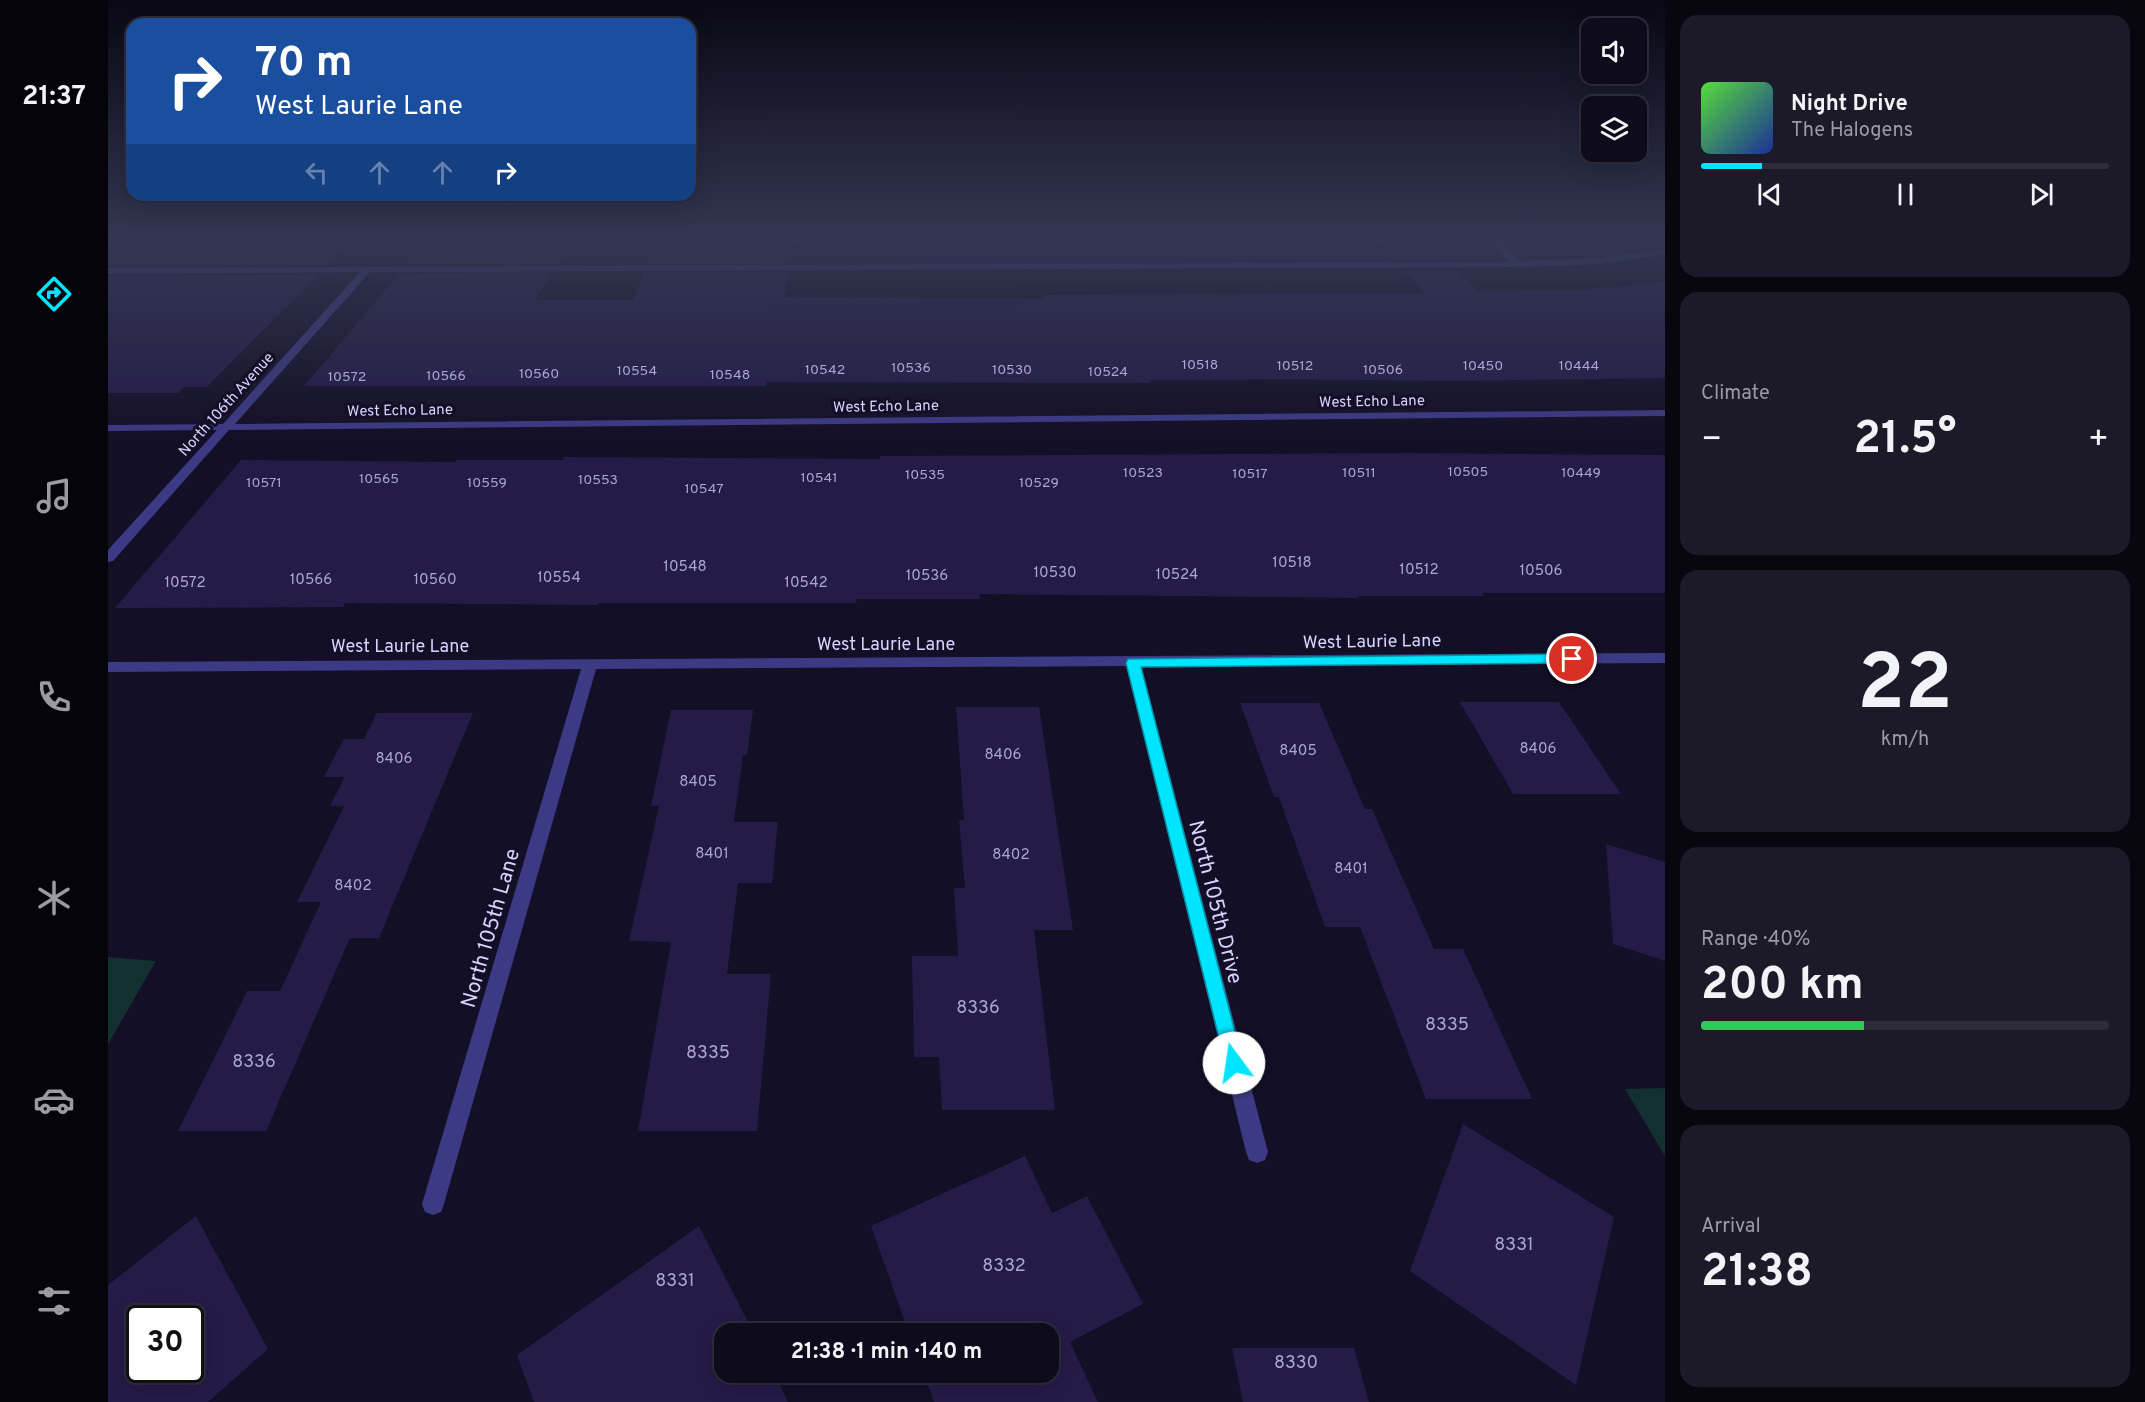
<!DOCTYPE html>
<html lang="en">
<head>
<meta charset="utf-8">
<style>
  :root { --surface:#0e0b1c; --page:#1c1929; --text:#f1f3f6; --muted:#9b9ba3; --line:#2e2b3b; --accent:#00e5ff }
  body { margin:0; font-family:Overpass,sans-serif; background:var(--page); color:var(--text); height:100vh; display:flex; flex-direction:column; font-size:22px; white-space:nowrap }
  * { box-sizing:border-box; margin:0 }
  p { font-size:20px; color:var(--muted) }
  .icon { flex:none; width:33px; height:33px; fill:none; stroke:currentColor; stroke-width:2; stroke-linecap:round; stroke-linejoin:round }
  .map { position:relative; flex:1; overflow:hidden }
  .drawer { display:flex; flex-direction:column; gap:15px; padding:15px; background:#08060f; width:480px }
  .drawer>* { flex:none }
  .banner { position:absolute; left:18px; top:18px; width:570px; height:183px; border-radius:18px; box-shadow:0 6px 24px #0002,0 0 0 2px var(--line); background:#1a4fa0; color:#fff; overflow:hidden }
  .tools { position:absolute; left:1473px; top:18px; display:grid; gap:12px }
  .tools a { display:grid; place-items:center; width:66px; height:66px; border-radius:12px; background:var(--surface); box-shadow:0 6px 24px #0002,0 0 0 2px var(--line); font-size:30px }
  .speed { position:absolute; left:18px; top:1305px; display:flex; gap:12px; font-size:30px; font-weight:700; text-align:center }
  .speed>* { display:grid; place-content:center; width:78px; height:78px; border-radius:50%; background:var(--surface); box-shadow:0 6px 24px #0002,0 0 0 2px var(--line); line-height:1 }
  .speed .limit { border:3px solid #111; border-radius:9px; background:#fff; color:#111 }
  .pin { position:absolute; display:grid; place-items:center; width:51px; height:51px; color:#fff; margin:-26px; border:3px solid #fff; border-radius:50%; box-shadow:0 2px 6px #0007 }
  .me { position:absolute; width:66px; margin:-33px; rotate:346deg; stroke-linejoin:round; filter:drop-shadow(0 0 4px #0008) }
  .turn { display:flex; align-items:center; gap:21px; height:126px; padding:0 30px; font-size:27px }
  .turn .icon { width:78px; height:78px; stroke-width:2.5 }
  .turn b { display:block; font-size:42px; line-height:51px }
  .lanes { display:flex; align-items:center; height:57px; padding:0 30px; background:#0003; justify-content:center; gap:30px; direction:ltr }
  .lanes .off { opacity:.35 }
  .big { font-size:45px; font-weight:700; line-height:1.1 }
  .drawer .card { flex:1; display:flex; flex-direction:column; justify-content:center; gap:9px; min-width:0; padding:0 21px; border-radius:18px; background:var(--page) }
  .drawer .dial { align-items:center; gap:0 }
  .dial b { font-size:78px; line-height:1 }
  .song { display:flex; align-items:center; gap:18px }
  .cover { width:72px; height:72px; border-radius:9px; background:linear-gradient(135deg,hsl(110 70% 55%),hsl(230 70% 35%)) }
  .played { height:6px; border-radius:3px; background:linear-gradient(90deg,var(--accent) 15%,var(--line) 15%) }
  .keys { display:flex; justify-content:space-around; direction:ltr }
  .heat { display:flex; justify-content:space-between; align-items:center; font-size:33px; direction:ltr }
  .charge { height:9px; border-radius:4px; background:linear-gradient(90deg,#34c759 40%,var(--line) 0) }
  .trip { position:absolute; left:606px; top:1323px; width:345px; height:60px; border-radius:18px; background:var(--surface); box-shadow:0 6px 24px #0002,0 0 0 2px var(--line); font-weight:700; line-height:60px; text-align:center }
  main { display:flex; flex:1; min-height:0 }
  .tabs { display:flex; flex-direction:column; width:108px; justify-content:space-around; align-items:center; background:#06040b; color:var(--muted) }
  .tabs .icon { width:42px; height:42px }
  .tabs .on { color:var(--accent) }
  .tabs b { font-size:27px; color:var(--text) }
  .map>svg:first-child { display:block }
  .green { fill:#12302f }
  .building { fill:#241b47; fill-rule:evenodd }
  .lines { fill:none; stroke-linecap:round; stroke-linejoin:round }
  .minor { fill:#3d3a85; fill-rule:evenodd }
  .route { fill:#00e5ff; stroke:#0095a6; stroke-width:1.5 }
  .labels { text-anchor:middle; stroke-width:6; stroke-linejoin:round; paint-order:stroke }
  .far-number-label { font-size:14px; fill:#aca6d1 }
  .far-street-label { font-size:15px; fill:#d9d4ff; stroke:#130f26 }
  .number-label { font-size:15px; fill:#aca6d1 }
  .street-label { font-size:18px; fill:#d9d4ff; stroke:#130f26 }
  .near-number-label { font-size:18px; fill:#aca6d1 }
  .near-street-label { font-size:21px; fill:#d9d4ff; stroke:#130f26 }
</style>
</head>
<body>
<main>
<nav class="tabs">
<b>21:37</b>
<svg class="icon on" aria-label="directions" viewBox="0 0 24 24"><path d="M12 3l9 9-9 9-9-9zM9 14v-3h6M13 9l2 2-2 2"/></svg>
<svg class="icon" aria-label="music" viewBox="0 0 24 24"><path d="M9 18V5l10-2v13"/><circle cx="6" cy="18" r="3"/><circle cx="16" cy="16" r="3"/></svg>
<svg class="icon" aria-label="phone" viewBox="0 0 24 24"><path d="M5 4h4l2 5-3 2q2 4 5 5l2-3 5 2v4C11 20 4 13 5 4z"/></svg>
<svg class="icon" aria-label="climate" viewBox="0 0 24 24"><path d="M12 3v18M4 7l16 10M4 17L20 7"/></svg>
<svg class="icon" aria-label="car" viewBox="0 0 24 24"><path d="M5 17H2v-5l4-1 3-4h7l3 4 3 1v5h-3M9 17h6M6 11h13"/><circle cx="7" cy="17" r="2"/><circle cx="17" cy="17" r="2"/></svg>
<svg class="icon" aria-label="filters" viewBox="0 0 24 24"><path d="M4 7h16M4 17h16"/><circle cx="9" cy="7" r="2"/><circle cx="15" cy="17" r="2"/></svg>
</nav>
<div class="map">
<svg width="1557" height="1402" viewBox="0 0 1557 1402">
  <rect width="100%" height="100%" fill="#130f26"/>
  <g class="green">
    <path d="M 0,957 L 48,961 L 0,1044 Z"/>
    <path d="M 1557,1088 L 1557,1156 L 1517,1089 Z"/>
  </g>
  <g class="building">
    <path d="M 0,241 L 243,241 L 220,265 L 0,266 Z"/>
    <path d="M 319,241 L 462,241 L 449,264 L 299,264 Z"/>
    <path d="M 550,241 L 686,241 L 682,263 L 540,263 Z"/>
    <path d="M 1269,241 L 1318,241 L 1338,260 L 1287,260 Z"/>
    <path d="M 1295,270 L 1348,270 L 1370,291 L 1476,290 L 1557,282 L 1557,378 L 1353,381 L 1139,379 L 1139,380 L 1042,380 L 1043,383 L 659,382 L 658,386 L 196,386 L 291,274 L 443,273 L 428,300 L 525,300 L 536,273 L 680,272 L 676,297 L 938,299 L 936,295 L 1317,293 Z"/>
    <path d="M 210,275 L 99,387 L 76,387 L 70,393 L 0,393 L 0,276 Z"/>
    <path d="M 1301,453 L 1557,455 L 1557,593 L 1374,593 L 1376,596 L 1250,596 L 1251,598 L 871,594 L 872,599 L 749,599 L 748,603 L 491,603 L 490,605 L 237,603 L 235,607 L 7,608 L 133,460 L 347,462 L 348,460 L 455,460 L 456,457 L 772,459 L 772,456 Z"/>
    <path d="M 1352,702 L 1451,702 L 1513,794 L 1405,794 Z"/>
    <path d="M 1132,703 L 1211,703 L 1257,809 L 1264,809 L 1326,949 L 1355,949 L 1424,1099 L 1318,1099 L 1252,927 L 1217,927 L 1171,797 L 1166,797 Z"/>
    <path d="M 848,707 L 931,707 L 965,930 L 926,930 L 947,1110 L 834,1110 L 831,1057 L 806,1057 L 804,956 L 850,956 L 846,888 L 857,888 L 851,820 L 856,820 Z"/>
    <path d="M 563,710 L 645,710 L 639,755 L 635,755 L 626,822 L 670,822 L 664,883 L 630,883 L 619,974 L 663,974 L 649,1131 L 530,1131 L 563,942 L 521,941 L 551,806 L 543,806 Z"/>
    <path d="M 269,713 L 365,713 L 271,938 L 242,938 L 158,1131 L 70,1131 L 139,991 L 172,991 L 213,902 L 189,902 L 236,806 L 222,806 L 237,777 L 216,777 L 236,739 L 256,739 Z"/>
    <path d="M 1498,844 L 1557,862 L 1557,961 L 1505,944 Z"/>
    <path d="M 1355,1124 L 1506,1217 L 1468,1385 L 1302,1271 Z"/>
    <path d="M 917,1156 L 944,1213 L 979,1196 L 1035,1304 L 962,1342 L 990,1402 L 826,1402 L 815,1372 L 940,1372 L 940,1334 L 801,1334 L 763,1226 Z"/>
    <path d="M 88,1216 L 160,1349 L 100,1402 L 0,1402 L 0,1285 ZM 32,1318 L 82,1318 L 82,1370 L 32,1370 Z"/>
    <path d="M 591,1226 L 646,1334 L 616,1334 L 616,1372 L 665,1372 L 680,1402 L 426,1402 L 409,1355 Z"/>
    <path d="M 1124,1348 L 1246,1348 L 1261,1402 L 1135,1402 Z"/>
  </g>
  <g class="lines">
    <g class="minor">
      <path d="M 1380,241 L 1389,241 L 1412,261 L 1491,258 L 1557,250 L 1557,254 L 1491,264 L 1410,267 L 262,272 L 127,424 L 1557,410 L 1557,416 L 121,430 L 5,561 L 0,562 L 0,550 L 109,430 L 0,431 L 0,425 L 115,424 L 252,272 L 0,274 L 0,268 L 1402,262 Z"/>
      <path d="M 1557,653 L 1557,663 L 1033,666 L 1160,1152 L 1157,1160 L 1149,1163 L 1141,1160 L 1138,1152 L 1019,666 L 488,669 L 336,1204 L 333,1212 L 325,1215 L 317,1212 L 314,1204 L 473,669 L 0,672 L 0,662 Z"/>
    </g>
  </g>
  <linearGradient id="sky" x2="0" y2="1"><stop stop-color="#0a0815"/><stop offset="0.55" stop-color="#333752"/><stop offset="1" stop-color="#333752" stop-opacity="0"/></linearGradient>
  <rect width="1557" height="437" fill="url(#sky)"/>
  <path class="route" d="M 1464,654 L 1470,659 L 1464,663 L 1033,667 L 1135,1063 L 1133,1070 L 1126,1073 L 1119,1070 L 1018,663 L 1020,659 Z"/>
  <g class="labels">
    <g class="far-number-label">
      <text x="1092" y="369">10518</text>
      <text x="1187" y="370">10512</text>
      <text x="1375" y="370">10450</text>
      <text x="1471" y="370">10444</text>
      <text x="803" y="372">10536</text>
      <text x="717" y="374">10542</text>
      <text x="904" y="374">10530</text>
      <text x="1275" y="374">10506</text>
      <text x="529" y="375">10554</text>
      <text x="1000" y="376">10524</text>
      <text x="431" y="378">10560</text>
      <text x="622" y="379">10548</text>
      <text x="338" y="380">10566</text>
      <text x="239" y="381">10572</text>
      <text x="1360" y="476">10505</text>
      <text x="1035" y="477">10523</text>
      <text x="1251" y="477">10511</text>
      <text x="1473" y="477">10449</text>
      <text x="1142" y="478">10517</text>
      <text x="817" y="479">10535</text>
      <text x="711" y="482">10541</text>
      <text x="271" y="483">10565</text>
      <text x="490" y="484">10553</text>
      <text x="156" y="487">10571</text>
      <text x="379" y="487">10559</text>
      <text x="931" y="487">10529</text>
      <text x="596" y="493">10547</text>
    </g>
    <g class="far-street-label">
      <text transform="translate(1264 401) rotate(-1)" y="5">West Echo Lane</text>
      <text transform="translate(118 404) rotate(-48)" y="5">North 106th Avenue</text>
      <text transform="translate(778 406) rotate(-1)" y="5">West Echo Lane</text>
      <text transform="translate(292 410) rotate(-1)" y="5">West Echo Lane</text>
    </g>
    <g class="number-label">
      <text x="1184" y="567">10518</text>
      <text x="577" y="571">10548</text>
      <text x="1311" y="574">10512</text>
      <text x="1433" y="575">10506</text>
      <text x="947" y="577">10530</text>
      <text x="1069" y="579">10524</text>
      <text x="819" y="580">10536</text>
      <text x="451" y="582">10554</text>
      <text x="203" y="584">10566</text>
      <text x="327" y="584">10560</text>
      <text x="77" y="587">10572</text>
      <text x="698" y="587">10542</text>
      <text x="1430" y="753">8406</text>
      <text x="1190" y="755">8405</text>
      <text x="895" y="759">8406</text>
      <text x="286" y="763">8406</text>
      <text x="590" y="786">8405</text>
      <text x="604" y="858">8401</text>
      <text x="903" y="859">8402</text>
      <text x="1243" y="873">8401</text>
      <text x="245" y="890">8402</text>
    </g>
    <g class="street-label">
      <text transform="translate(1264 641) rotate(-1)" y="6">West Laurie Lane</text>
      <text x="778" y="650">West Laurie Lane</text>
      <text x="292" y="652">West Laurie Lane</text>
    </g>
    <g class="near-number-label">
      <text x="870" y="1013">8336</text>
      <text x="1339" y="1030">8335</text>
      <text x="600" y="1058">8335</text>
      <text x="146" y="1067">8336</text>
      <text x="1406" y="1250">8331</text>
      <text x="896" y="1271">8332</text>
      <text x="567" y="1286">8331</text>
      <text x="1188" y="1368">8330</text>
    </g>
    <g class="near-street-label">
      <text transform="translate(1108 902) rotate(76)" y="7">North 105th Drive</text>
      <text transform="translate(382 928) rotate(-74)" y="7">North 105th Lane</text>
    </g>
  </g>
</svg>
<div class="tools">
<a><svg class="icon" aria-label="sound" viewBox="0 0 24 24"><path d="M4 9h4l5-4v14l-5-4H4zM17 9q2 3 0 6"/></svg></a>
<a><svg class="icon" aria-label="layers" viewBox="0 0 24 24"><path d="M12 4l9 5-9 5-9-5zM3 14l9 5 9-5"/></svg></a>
</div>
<div class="speed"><div class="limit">30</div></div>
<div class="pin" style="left:1464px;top:659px;background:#d93025"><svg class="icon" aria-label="arrive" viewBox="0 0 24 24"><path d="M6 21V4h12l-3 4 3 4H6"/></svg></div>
<svg class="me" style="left:1126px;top:1063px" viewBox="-20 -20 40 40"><circle r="19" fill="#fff"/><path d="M0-13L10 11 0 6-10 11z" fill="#00e5ff"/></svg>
<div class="trip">21:38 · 1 min · 140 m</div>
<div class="banner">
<div class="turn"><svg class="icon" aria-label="right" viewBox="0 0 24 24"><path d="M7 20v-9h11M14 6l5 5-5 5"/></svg><div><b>70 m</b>West Laurie Lane</div></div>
<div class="lanes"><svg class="icon off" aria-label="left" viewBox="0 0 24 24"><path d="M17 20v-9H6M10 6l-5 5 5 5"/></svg><svg class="icon off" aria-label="ahead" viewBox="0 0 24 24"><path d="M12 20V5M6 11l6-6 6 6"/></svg><svg class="icon off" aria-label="ahead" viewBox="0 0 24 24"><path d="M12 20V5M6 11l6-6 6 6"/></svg><svg class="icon" aria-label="right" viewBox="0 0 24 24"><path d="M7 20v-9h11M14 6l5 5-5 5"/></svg></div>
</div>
</div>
<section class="drawer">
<div class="card">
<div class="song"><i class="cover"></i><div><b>Night Drive</b><p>The Halogens</p></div></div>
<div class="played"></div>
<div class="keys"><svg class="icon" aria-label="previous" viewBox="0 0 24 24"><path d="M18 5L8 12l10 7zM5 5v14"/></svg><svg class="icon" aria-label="pause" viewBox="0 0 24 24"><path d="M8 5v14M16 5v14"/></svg><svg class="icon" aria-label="next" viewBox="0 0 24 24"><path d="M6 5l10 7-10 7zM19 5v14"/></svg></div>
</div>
<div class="card"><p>Climate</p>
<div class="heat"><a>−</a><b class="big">21.5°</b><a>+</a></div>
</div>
<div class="card dial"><b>22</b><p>km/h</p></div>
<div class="card"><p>Range · 40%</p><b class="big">200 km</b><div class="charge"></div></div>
<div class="card"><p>Arrival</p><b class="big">21:38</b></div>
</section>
</main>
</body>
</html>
